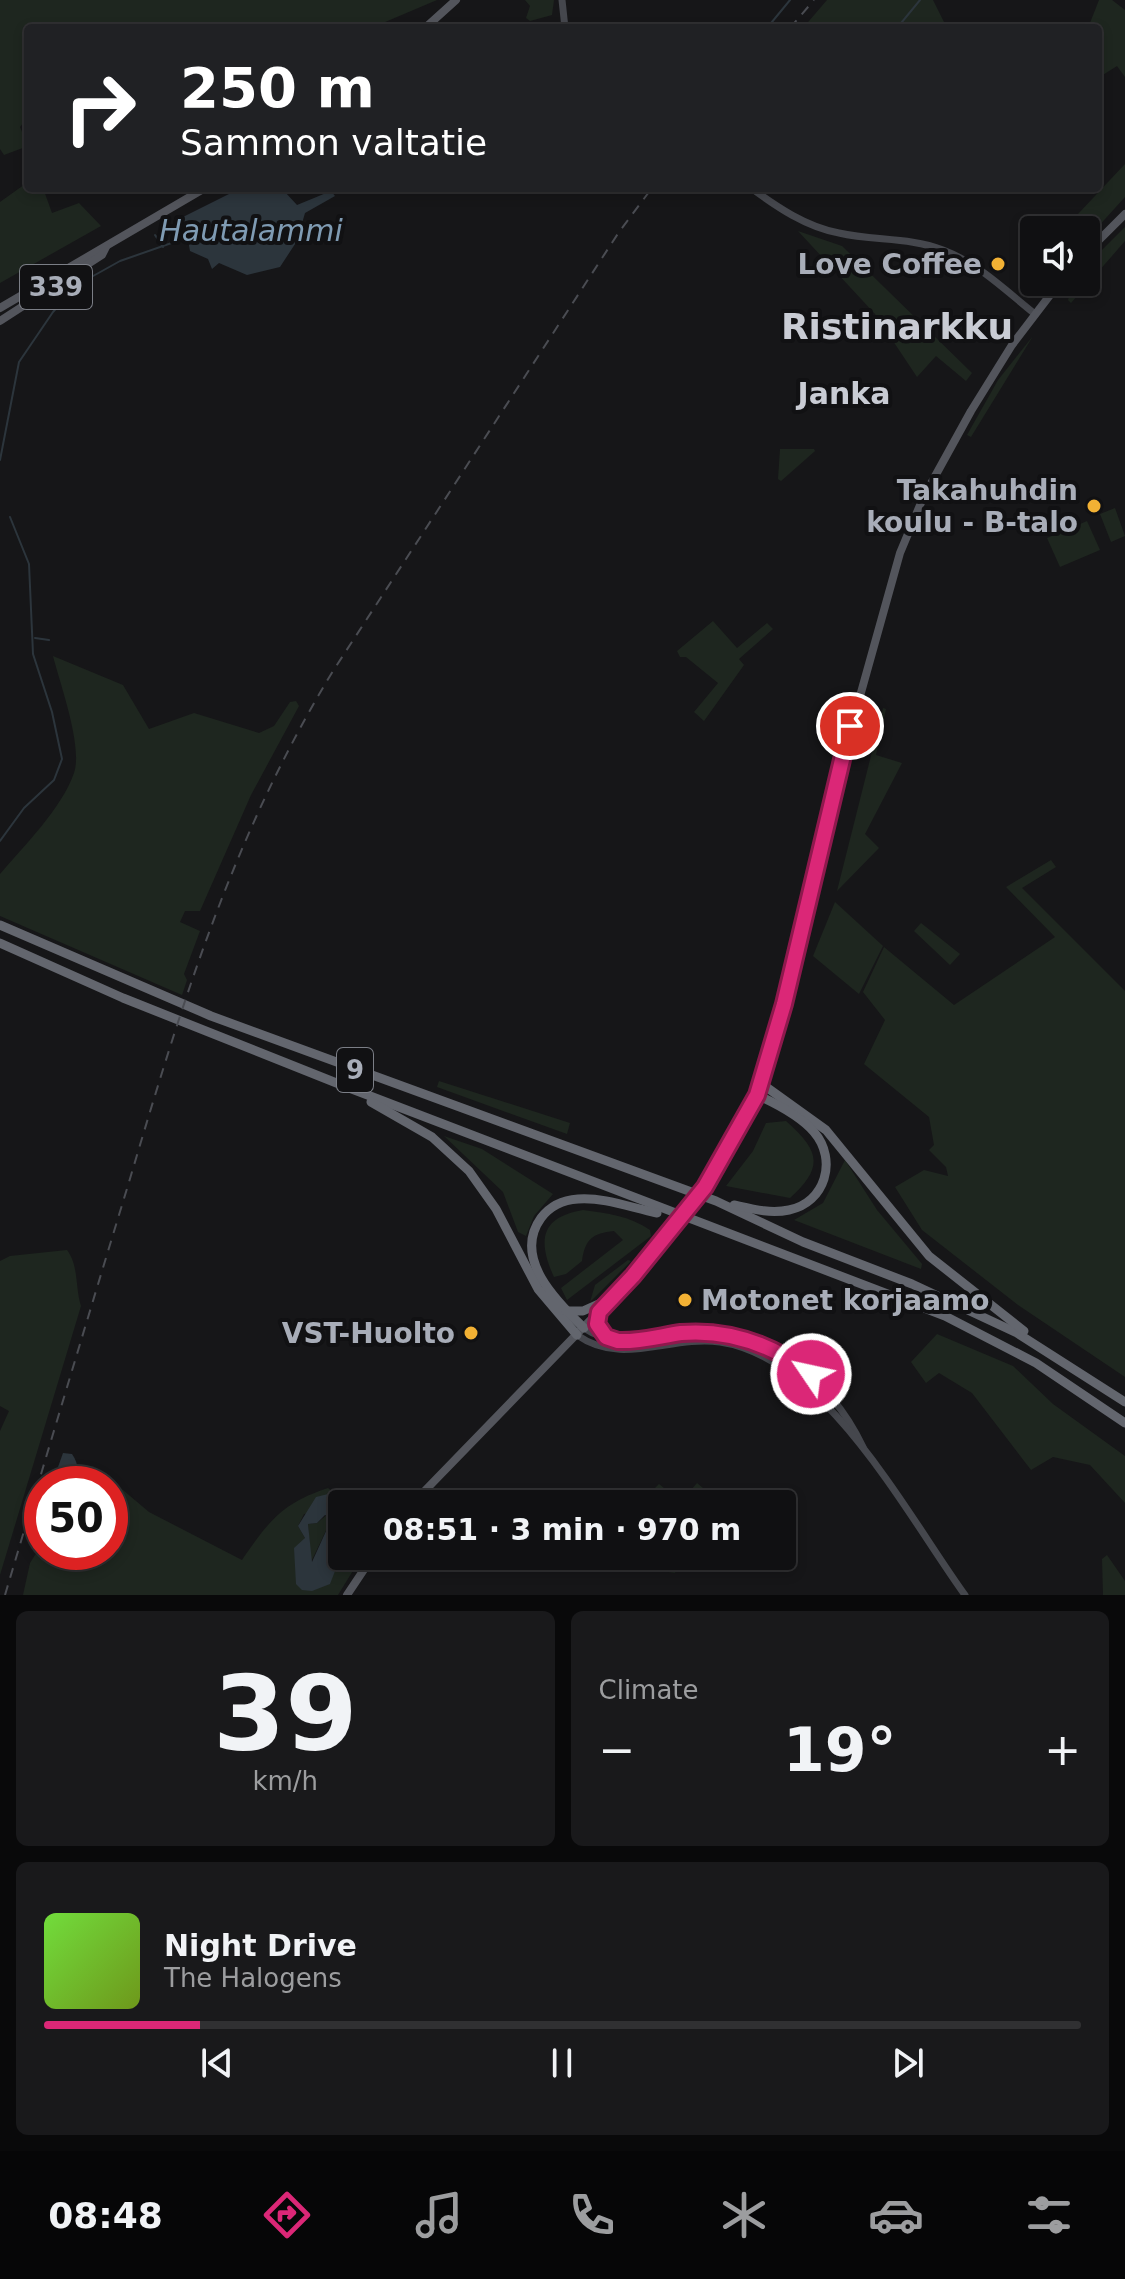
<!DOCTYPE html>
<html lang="en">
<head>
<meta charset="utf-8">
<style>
  :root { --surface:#101012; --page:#19191b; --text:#f1f3f6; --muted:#9c9d9f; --line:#303032; --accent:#db2777 }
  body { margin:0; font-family:"DejaVu Sans",sans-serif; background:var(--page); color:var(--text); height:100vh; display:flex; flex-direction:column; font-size:30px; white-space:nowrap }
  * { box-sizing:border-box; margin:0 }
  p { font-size:26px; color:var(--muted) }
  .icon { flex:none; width:44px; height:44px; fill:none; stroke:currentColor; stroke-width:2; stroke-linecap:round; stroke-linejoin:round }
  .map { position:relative; height:1595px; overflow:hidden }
  .drawer { display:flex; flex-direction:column; gap:16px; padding:16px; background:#09090a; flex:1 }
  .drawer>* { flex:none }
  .top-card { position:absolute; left:24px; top:24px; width:1078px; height:168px; border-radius:8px; box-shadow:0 4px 12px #0003,0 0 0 2px var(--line); background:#202124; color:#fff; overflow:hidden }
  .fabs { position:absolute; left:1020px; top:216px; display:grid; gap:16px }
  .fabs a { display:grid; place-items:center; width:80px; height:80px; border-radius:8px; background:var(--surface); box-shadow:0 4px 12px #0003,0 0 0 2px var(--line); font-size:40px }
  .speed { position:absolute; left:24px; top:1466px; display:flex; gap:16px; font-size:40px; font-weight:700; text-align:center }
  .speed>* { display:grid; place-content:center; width:104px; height:104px; border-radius:50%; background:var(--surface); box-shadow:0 4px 12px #0003,0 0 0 2px var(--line); line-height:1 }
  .speed .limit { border:12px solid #d22; background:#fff; color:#111 }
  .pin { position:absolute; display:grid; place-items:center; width:68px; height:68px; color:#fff; margin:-34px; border:4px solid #fff; border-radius:50%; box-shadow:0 2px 8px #0007 }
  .me { position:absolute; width:88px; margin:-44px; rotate:304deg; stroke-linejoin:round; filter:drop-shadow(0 0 6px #0008) }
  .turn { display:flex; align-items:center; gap:28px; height:168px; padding:0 24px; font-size:36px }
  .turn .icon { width:104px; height:104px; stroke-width:2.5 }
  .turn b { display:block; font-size:56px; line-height:68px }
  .big { font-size:60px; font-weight:800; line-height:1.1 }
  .drawer .card { flex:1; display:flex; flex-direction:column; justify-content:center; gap:12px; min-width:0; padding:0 28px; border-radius:12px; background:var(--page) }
  .drawer .dial { align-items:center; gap:0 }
  .dial b { font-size:104px; line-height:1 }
  .song { display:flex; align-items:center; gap:24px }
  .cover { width:96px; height:96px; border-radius:12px; background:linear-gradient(135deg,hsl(100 70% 55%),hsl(80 70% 35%)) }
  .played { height:8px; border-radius:4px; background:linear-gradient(90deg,var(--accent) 15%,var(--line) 15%) }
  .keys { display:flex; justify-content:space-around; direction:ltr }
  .heat { display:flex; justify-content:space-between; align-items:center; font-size:44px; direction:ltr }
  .drawer .tiles { flex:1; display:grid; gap:16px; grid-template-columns:1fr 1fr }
  .card:last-child { grid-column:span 2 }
  .trip { position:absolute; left:328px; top:1490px; width:468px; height:80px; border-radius:8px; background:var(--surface); box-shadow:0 4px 12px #0003,0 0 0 2px var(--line); font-weight:800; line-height:80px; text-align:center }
  .tabs { display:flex; height:128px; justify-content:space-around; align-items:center; background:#060607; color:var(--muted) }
  .tabs .icon { width:56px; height:56px }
  .tabs .active { color:var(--accent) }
  .tabs b { font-size:36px; color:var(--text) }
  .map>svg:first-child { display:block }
  .green { fill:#1e261f }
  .water { fill:#2c353c; fill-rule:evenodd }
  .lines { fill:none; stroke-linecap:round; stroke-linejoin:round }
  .stream { stroke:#2c353c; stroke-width:2 }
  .secondary { stroke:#45474d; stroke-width:7 }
  .primary { stroke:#53555c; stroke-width:8 }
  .highway { stroke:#63666e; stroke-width:9 }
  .rail { stroke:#4a4c52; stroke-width:2; stroke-dasharray:10 8; stroke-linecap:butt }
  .primary-bridge { stroke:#53555c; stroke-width:8 }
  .route-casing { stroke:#8e194d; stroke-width:20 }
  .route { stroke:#db2777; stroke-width:14 }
  .poi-dot { fill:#f2b134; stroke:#111113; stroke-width:3 }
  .labels { text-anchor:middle; stroke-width:8; stroke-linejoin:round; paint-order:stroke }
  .shield { fill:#111113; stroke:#7b7e86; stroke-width:2 }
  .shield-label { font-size:26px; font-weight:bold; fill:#a8adb8 }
  .poi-label { font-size:28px; font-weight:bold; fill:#a8adb8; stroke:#111113; text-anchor:end }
  .water-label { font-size:30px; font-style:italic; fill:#7f9bb3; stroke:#111113 }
  .neighbourhood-label { font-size:30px; font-weight:bold; fill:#c9ccd4; stroke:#111113 }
  .district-label { font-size:36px; font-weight:bold; fill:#c9ccd4; stroke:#111113 }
</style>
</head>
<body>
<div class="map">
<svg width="1125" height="1595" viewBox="0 0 1125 1595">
  <rect width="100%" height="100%" fill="#161618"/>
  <g class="green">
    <path d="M 0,0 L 437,0 L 371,28 L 28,28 L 28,117 L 20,127 L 28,146 L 4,155 L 0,149 Z"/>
    <path d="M 525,0 L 554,0 L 552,15 L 530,21 L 526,18 L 530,6 Z"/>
    <path d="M 827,0 L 933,0 L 947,28 L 803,28 Z"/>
    <path d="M 1099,0 L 1112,0 L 1125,10 L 1125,77 L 1117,66 L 1098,78 L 1098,28 L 1088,28 Z"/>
    <path d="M 1125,164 L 1125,197 L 1086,240 L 1086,230 L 1063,230 Z"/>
    <path d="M 28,182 L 28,188 L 43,188 L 52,213 L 79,203 L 101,226 L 0,283 L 0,202 Z"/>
    <path d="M 1125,227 L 1125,241 L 1071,303 L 1068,300 L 1074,282 L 1086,282 L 1086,266 Z"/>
    <path d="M 798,231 L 842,246 L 972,373 L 966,381 L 936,356 L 917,377 L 875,314 Z"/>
    <path d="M 1033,336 L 971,437 L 967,435 L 998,380 Z"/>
    <path d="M 780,449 L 814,449 L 815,451 L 781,481 L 778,479 Z"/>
    <path d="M 1115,508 L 1125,536 L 1111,542 L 1100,514 Z"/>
    <path d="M 1087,521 L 1100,550 L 1060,567 L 1047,538 Z"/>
    <path d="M 713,621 L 737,648 L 767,623 L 773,629 L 739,659 L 744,665 L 704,721 L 694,712 L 718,683 L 686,657 L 680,657 L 677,651 Z"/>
    <path d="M 53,656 L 123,685 L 149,729 L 194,713 L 259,733 L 274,726 L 290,702 L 296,701 L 299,706 L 251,795 L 200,911 L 185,911 L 180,922 L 200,931 L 184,974 L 187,980 L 182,995 L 0,916 L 0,874 C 24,846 62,808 74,773 C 83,746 60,684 53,656 Z"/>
    <path d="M 883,708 L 886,709 L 876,755 L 902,763 L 865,834 L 879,848 L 837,891 Z"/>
    <path d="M 1051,860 L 1056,867 L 1022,888 L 1125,991 L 1125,1377 L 1018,1305 L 922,1230 L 895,1187 L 924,1170 L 948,1176 L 946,1167 L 929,1150 L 934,1145 L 929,1117 L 864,1064 L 885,1020 L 863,992 L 884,947 L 954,1005 L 1055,937 L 1006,887 Z"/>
    <path d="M 835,902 L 883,946 L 859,994 L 813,956 Z"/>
    <path d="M 921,923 L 960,954 L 950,965 L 914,931 Z"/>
    <path d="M 439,1081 L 570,1123 L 567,1134 L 437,1087 Z"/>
    <path d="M 786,1121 C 820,1151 824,1167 790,1198 L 726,1186 L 753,1151 L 766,1123 Z"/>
    <path d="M 444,1136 L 482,1149 L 553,1194 L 534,1216 L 526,1236 L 518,1232 L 503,1192 Z"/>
    <path d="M 845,1160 L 877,1210 L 922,1264 L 921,1269 L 794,1220 L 823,1203 Z"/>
    <path d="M 583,1210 C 607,1213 630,1216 650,1230 L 651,1236 L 567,1300 L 561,1288 L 623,1240 L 614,1231 C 593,1233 585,1239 582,1261 L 566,1274 L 554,1277 C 537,1240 541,1217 583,1210 Z"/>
    <path d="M 67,1250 C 79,1266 75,1287 81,1306 L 0,1575 L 0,1431 L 9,1411 L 0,1406 L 0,1261 L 10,1256 Z"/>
    <path d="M 628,1260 L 631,1261 L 590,1302 L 595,1285 Z"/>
    <path d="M 937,1334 L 1013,1366 L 1053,1404 L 1125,1456 L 1125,1503 L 1090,1465 L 1053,1457 L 1031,1470 L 972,1393 L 939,1373 L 926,1383 L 911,1362 Z"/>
    <path d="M 104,1474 L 149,1512 L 242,1560 C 268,1522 282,1503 328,1488 L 348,1504 L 342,1504 L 342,1509 L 304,1514 L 298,1526 L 305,1538 L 296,1584 L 340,1563 L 342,1553 L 342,1556 L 362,1556 L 338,1595 L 23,1595 L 30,1563 L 42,1544 L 42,1552 L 110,1552 L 110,1484 L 96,1484 Z"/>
    <path d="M 697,1483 L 717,1500 L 714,1504 L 661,1504 L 664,1496 L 654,1489 L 659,1484 L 681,1502 Z"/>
    <path d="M 328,1514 L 332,1518 L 311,1562 L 308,1524 L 317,1523 Z"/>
    <path d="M 1107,1555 L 1125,1581 L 1125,1595 L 1103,1595 L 1102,1559 Z"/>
    <path d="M 656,1556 L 680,1556 L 675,1573 L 655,1570 Z"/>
  </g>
  <g class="water">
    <path d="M 241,188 L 285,192 L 297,205 L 331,191 L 335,196 L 305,213 L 297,241 L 280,267 L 247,275 L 219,263 L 212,269 L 208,259 L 190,251 L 188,240 L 167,233 L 183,217 Z"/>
    <path d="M 63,1453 L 72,1454 C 79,1464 79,1474 75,1484 L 52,1484 Z"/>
    <path d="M 328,1494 L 333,1495 L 337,1507 L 342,1509 L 342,1553 L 330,1584 L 312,1591 L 302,1590 L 296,1584 L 294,1548 L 305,1538 L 298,1526 L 316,1497 ZM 325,1515 L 332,1518 L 312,1562 L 308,1524 L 317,1523 Z"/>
  </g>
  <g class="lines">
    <g class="stream">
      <path d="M 767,28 L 790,0"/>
      <path d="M 820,28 L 828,24 L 840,28"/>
      <path d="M 897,28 L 920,0"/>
      <path d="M 155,235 L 163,247"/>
      <path d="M 0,460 L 19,362 L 53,312 L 77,285 L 120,261 L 183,239"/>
      <path d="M 35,638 L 49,640"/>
      <path d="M 0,841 L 24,808 L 54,780 L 62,759 L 52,712 L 33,654 L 29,564 L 10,517"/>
    </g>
    <g class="secondary">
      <path d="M 562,0 L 565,28"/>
      <path d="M 751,188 C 777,207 806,227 839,233 C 874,241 909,237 943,250 C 978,263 1006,291 1035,314"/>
      <path d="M 599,1312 L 599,1328 L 608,1339"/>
      <path d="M 584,1328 C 617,1350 648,1336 684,1333 C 764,1327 829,1376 863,1447"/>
      <path d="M 577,1335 C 622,1367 670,1335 720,1342 C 825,1357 907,1515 965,1595"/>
    </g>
    <g class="primary">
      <path d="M 425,28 L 456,0"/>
      <path d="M 1086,253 L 1125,214"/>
      <path d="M 0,308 L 205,188"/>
      <path d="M 0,321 L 102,255 L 106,247"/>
      <path d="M 714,1174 L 757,1095 L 768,1062 L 822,832 L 900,553 L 923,498 L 971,411 L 1012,345 L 1060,282"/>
      <path d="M 412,1504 L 633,1276 L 664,1240"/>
      <path d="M 347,1595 L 373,1556"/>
    </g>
    <g class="highway">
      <path d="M 0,925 L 211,1016 L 716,1201 L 803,1242 L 912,1284 L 1017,1333 L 1125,1402"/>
      <path d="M 0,943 L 123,998 L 344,1086 L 945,1316 L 1036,1363 L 1125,1423"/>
      <path d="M 762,1084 L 826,1130 L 929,1256 L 1024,1331"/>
      <path d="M 371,1102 L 432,1137 L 469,1171 L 496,1209 L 538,1289 L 577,1335"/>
      <path d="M 734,1205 C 752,1209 770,1214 789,1210 C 825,1203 838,1160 814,1132 C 800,1116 777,1104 757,1095"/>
      <path d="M 566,1311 L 583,1311 L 614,1297"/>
      <path d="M 584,1328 C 557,1302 512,1258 541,1218 C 550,1206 563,1200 578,1199 C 604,1197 632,1208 657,1213"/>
    </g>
    <g class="rail">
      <path d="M 790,28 L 814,0"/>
      <path d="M 5,1595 C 46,1457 87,1320 129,1182 C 183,1000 233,835 333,671 L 619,232 L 652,188"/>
    </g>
    <path class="primary-bridge" d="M 664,1240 L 714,1174"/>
  </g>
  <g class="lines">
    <g class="route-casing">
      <path id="route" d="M 811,1374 C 773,1345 730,1329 681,1333 C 660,1336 640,1342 618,1341 L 606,1337 L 597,1324 L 599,1312 L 633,1276 L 705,1187 L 757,1095 L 784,1004 L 850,726"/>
    </g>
    <use href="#route" class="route"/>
  </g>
  <g class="poi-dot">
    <circle cx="998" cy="264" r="8"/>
    <circle cx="1094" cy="506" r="8"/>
    <circle cx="685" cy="1300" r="8"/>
    <circle cx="471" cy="1333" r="8"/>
  </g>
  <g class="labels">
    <g class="shield">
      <rect x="20" y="265" width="72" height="44" rx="6"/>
      <rect x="337" y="1048" width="36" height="44" rx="6"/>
    </g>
    <g class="shield-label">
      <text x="56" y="296">339</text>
      <text x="355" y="1079">9</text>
    </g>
    <g class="poi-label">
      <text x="982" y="274">Love Coffee</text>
      <text x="1078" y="500">Takahuhdin<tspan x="1078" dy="32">koulu - B-talo</tspan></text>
      <text x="701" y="1310" text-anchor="start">Motonet korjaamo</text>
      <text x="455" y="1343">VST-Huolto</text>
    </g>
    <g class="water-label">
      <text x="251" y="241">Hautalammi</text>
    </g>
    <g class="neighbourhood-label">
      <text x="844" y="404">Janka</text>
    </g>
    <g class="district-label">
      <text x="897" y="339">Ristinarkku</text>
    </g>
  </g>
</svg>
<div class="fabs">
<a><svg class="icon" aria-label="sound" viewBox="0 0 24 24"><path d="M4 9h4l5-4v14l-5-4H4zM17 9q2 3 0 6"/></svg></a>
</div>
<div class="speed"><div class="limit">50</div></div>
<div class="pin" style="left:850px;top:726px;background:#d93025"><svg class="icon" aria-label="arrive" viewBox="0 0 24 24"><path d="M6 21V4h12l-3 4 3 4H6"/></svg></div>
<svg class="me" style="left:811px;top:1374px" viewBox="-20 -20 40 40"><circle r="17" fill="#db2777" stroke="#fff" stroke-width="3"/><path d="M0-11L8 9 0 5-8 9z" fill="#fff"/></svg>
<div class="trip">08:51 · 3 min · 970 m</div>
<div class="top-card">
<div class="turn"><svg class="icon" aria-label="right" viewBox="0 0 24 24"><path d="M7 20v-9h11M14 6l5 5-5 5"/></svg><div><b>250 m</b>Sammon valtatie</div></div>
</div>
</div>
<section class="drawer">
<div class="tiles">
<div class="card dial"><b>39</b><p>km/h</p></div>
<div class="card"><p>Climate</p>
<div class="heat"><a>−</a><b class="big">19°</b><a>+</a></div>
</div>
<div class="card">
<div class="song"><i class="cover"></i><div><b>Night Drive</b><p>The Halogens</p></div></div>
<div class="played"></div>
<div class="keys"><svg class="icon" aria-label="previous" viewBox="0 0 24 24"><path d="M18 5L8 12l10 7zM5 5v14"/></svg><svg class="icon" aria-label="pause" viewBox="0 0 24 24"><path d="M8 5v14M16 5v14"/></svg><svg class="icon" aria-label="next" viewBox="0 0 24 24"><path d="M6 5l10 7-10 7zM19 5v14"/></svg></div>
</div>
</div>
</section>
<nav class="tabs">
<b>08:48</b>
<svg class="icon active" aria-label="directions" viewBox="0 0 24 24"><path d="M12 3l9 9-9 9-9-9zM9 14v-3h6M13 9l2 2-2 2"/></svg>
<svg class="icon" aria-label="music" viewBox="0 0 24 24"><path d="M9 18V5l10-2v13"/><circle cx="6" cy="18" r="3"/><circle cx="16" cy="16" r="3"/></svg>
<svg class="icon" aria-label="phone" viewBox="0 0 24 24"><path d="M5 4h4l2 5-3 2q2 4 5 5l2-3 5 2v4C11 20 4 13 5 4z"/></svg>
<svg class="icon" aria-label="climate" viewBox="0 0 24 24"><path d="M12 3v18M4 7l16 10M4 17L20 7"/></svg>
<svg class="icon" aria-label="car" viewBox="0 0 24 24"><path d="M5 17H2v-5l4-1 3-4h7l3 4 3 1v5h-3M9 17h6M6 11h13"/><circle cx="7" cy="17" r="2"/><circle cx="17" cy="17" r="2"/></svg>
<svg class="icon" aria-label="filters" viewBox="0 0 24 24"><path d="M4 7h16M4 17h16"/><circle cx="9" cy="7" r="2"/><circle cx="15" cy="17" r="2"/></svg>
</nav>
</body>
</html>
